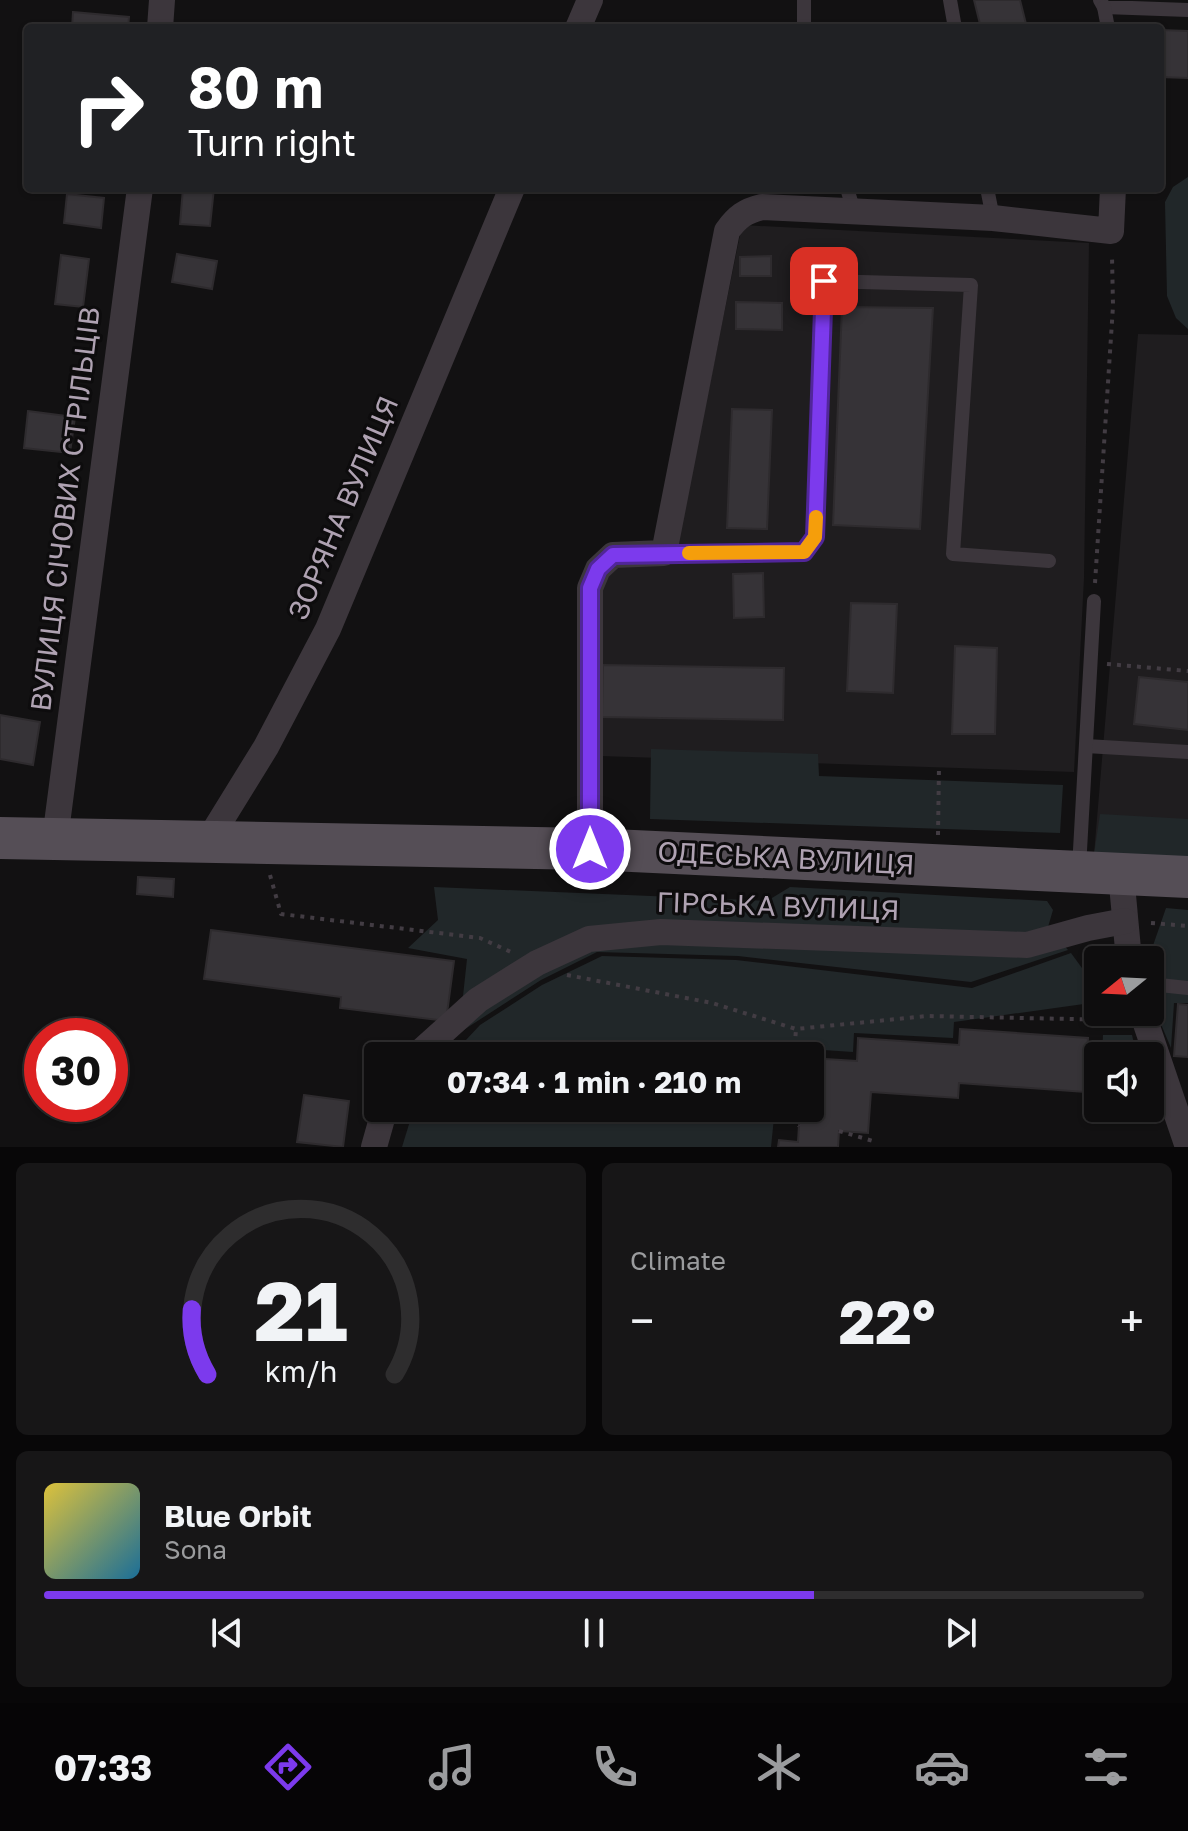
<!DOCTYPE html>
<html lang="en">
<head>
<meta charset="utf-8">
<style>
  :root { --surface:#0e0d0e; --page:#171617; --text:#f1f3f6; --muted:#9b9c9e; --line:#2e2d2e; --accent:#7c3aed }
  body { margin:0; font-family:"Golos Text",sans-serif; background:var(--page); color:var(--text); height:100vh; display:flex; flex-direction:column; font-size:30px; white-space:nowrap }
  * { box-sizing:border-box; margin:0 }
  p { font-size:26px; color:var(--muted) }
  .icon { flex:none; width:44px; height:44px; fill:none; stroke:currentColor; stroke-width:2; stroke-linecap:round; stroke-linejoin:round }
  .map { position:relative; height:1147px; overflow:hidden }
  .sheet { display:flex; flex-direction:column; gap:16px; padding:16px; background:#080708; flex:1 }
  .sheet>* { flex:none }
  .top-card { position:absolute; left:24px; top:24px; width:1140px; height:168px; border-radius:8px; box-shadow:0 2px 6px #0004,0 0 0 2px var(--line); background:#202124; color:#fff; overflow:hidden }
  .needle { width:52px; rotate:252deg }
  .tools { position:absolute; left:1084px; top:946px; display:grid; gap:16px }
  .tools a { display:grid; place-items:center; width:80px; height:80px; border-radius:8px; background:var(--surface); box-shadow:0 2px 6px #0004,0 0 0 2px var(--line); font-size:40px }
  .speed { position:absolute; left:24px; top:1018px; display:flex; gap:16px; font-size:40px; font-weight:700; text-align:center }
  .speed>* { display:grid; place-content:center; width:104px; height:104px; border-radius:50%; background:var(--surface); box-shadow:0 2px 6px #0004,0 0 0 2px var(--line); line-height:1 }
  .speed .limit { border:12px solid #d22; background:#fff; color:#111 }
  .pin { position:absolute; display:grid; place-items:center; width:68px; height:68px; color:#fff; margin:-34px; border-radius:16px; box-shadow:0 4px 12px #0006 }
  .me { position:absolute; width:88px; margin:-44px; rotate:0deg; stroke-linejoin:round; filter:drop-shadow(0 0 6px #0008) }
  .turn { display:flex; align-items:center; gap:28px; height:168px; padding:0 32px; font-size:36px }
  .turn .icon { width:104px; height:104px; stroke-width:2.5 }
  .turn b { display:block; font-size:56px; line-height:68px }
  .big { font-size:60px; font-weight:700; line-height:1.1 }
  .sheet .tile { flex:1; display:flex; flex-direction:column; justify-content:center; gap:12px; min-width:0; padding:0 28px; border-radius:12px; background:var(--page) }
  .sheet .dial { align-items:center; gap:0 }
  .dial svg { height:208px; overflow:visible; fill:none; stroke:var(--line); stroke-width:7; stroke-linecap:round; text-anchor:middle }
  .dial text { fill:var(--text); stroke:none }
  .song { display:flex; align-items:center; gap:24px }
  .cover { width:96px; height:96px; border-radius:12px; background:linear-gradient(135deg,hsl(50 70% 55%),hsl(200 70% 35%)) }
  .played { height:8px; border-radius:4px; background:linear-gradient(90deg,var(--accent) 70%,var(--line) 70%) }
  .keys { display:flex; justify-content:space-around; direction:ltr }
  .heat { display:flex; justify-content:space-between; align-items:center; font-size:44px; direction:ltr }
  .sheet .tiles { flex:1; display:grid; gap:16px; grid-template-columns:1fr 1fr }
  .tile:last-child { grid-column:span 2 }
  .trip { position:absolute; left:364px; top:1042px; width:460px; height:80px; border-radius:8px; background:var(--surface); box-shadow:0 2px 6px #0004,0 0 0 2px var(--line); font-weight:700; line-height:80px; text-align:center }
  .menu { display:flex; height:128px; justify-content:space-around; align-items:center; background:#060506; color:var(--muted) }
  .menu .icon { width:56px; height:56px }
  .menu .on { color:var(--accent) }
  .menu b { font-size:36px; color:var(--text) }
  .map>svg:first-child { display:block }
  .built { fill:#1f1d1f }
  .green { fill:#212729 }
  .building { fill:#363337; stroke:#2e2b2e; stroke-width:2 }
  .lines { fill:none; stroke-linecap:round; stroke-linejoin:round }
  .path { stroke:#423c43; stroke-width:4; stroke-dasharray:4 6; stroke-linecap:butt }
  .lane { stroke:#3c363c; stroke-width:14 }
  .street { stroke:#3c363c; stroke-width:26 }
  .primary { stroke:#554e56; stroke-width:42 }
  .route-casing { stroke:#51269a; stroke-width:20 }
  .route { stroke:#7c3aed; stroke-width:14 }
  .slow { stroke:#f59e0b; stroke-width:14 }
  .labels { text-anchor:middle; stroke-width:6; stroke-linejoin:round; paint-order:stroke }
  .street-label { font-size:28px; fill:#afa2b2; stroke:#0d0c0d }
</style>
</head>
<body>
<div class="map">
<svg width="1188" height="1147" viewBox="0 0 1188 1147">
  <rect width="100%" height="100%" fill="#121112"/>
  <g class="built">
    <path d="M 742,225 L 1089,243 L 1084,578 L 1074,772 L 601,756 L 600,588 L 617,564 L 674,561 Z"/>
    <path d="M 1138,334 L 1188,335 L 1188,863 L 1094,854 Z"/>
  </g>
  <g class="green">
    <path d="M 1188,177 L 1188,329 L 1176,318 L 1167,296 L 1165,202 L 1173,187 Z"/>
    <path d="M 651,749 L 818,754 L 819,776 L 1063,785 L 1060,833 L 650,819 Z"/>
    <path d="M 1100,814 L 1188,819 L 1188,862 L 1094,854 Z"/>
    <path d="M 434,887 L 767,901 L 790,887 L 1047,901 L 1053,910 L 1048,927 L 1068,950 L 971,982 L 738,956 L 597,952 L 541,980 L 459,1033 L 467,959 L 408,948 L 438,920 Z"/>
    <path d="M 1166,908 L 1188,910 L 1188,1003 L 1174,1003 L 1171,1048 L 1150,998 L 1150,960 L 1148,960 Z"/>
    <path d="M 1071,953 L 1098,990 L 1098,1002 L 954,1022 L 953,1038 L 854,1033 L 853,1052 L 808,1049 L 779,1056 L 451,1056 L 480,1025 L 542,985 L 602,956 L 736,960 L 972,988 Z"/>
    <path d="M 1103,1035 L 1132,1035 L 1137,1056 L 1102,1056 Z"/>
    <path d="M 414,1108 L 775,1108 L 771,1147 L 402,1147 Z"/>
  </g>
  <g class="building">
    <path d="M 974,0 L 1020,0 L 1027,28 L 981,28 Z"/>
    <path d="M 73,12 L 129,17 L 128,28 L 72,28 Z"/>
    <path d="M 1160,30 L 1188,31 L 1188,78 L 1160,77 Z"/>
    <path d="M 183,188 L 214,188 L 210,226 L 180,224 Z"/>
    <path d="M 67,194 L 104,198 L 101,228 L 64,223 Z"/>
    <path d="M 177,254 L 217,261 L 212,289 L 172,282 Z"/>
    <path d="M 61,255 L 89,259 L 83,307 L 55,304 Z"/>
    <path d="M 771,256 L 771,276 L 740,276 L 740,257 Z"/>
    <path d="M 736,302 L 782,303 L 782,330 L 736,329 Z"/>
    <path d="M 842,307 L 933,308 L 920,529 L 833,525 Z"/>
    <path d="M 732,409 L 772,410 L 767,529 L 727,528 Z"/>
    <path d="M 28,411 L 75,417 L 70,453 L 24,448 Z"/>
    <path d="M 763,573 L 764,617 L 734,618 L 733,574 Z"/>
    <path d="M 851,603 L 897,604 L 893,693 L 847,691 Z"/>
    <path d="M 955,646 L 997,648 L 995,734 L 952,734 Z"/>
    <path d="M 603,665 L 784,668 L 783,720 L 602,717 Z"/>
    <path d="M 1139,677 L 1188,682 L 1188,730 L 1134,724 Z"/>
    <path d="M 0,715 L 40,722 L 33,765 L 0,759 Z"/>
    <path d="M 138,877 L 174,879 L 173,897 L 137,894 Z"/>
    <path d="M 211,930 L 454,961 L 446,1021 L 340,1008 L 341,997 L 204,979 Z"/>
    <path d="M 1178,1004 L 1188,1005 L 1188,1057 L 1174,1056 Z"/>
    <path d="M 960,1029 L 1088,1038 L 1085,1092 L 959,1083 L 958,1098 L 871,1092 L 868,1133 L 839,1131 L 838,1147 L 778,1147 L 779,1140 L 798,1142 L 800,1108 L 810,1108 L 810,1058 L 857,1061 L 858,1038 L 959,1045 Z"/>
    <path d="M 304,1095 L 349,1101 L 343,1147 L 297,1142 Z"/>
  </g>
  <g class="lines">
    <g class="path">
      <path d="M 1095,583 L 1113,306 L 1112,256"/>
      <path d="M 1107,664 L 1188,671"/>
      <path d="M 938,835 L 939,766"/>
      <path d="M 270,875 L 281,914 L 480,938 L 511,952"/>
      <path d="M 1151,923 L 1188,926"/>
      <path d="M 567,975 L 712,1003 L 796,1029 L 927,1016 L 1119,1020"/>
      <path d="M 794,1056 L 796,1029"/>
      <path d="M 789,1108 L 799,1126"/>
      <path d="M 839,1131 L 873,1141"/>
    </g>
    <g class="lane">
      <path d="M 804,0 L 804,28"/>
      <path d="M 950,0 L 955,28"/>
      <path d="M 1100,0 L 1104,7 L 1188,10"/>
      <path d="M 1104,7 L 1108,28"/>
      <path d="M 847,188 L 854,212"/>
      <path d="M 987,188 L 993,218"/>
      <path d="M 664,553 L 804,552 L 815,537 L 824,281 L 971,285 L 953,554 L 1049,561"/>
      <path d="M 1086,746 L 1188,752"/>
      <path d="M 1079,868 L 1094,601"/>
      <path d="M 1150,984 L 1188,988"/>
    </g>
    <g class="street">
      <path d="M 160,28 L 162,0"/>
      <path d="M 578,28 L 590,0"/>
      <path d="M 55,839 L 140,188"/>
      <path d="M 208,841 L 266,747 L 328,629 L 512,188"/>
      <path d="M 590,849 L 590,588 L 598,569 L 613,555 L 664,553 L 727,231 C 737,217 745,211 762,207 L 993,218 L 1111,231 L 1113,188"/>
      <path d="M 1121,874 L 1129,960"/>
      <path d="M 1142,1012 L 1188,1147"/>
      <path d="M 416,1056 L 478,1000 L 537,963 L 589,939 L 661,932 L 1027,945 L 1088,928 L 1125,921"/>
      <path d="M 374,1147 L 385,1108"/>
    </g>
    <path class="primary" d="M 0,838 L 590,849 L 1188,877"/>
  </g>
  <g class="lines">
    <g class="route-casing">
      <path id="route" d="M 590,849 L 590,588 L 598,569 L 613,555 L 804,552 L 815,537 L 824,281"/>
    </g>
    <use href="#route" class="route"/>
    <path class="slow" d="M 689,553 L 804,552 L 815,537 L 816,517"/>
  </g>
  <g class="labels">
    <g class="street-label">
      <text transform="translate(343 508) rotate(-67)" y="10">ЗОРЯНА ВУЛИЦЯ</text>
      <text transform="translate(65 509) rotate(-83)" y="10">ВУЛИЦЯ СІЧОВИХ СТРІЛЬЦІВ</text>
      <text transform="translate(786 858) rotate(3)" y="10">ОДЕСЬКА ВУЛИЦЯ</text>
      <text transform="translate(778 906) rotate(2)" y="10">ГІРСЬКА ВУЛИЦЯ</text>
    </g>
  </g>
</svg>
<div class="tools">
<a><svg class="needle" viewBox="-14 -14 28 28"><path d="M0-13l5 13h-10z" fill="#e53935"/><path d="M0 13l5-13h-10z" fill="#9b9c9e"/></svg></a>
<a><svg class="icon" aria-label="sound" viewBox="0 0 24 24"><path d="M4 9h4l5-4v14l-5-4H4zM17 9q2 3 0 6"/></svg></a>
</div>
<div class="speed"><div class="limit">30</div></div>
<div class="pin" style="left:824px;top:281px;background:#d93025"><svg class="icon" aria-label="arrive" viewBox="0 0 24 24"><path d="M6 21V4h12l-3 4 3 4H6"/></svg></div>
<svg class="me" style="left:590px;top:849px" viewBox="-20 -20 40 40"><circle r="17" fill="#7c3aed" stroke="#fff" stroke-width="3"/><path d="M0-11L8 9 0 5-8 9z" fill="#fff"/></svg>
<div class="trip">07:34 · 1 min · 210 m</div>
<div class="top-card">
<div class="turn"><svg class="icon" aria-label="right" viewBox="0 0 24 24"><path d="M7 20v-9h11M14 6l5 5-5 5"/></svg><div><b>80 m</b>Turn right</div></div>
</div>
</div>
<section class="sheet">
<div class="tiles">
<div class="tile dial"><svg viewBox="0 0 100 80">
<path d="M14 69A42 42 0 1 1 86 69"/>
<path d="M14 69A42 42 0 0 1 8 44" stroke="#7c3aed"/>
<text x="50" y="56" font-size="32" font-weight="700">21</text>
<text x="50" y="72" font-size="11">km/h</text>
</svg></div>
<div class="tile"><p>Climate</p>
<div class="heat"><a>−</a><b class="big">22°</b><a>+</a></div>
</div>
<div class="tile">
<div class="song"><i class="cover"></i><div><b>Blue Orbit</b><p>Sona</p></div></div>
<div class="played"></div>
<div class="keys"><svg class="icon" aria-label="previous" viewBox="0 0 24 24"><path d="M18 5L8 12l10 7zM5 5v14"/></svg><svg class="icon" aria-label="pause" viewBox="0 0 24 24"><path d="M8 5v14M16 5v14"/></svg><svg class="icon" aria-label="next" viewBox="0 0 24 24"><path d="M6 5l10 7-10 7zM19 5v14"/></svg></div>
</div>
</div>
</section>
<nav class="menu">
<b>07:33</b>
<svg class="icon on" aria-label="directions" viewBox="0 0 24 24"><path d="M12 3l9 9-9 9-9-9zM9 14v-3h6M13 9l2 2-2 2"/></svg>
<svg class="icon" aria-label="music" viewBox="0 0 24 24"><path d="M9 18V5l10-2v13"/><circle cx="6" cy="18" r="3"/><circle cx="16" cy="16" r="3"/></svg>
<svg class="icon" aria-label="phone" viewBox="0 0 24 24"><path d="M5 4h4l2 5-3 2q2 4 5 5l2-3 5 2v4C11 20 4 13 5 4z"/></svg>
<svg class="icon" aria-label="climate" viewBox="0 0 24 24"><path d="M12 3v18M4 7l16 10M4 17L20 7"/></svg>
<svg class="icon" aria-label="car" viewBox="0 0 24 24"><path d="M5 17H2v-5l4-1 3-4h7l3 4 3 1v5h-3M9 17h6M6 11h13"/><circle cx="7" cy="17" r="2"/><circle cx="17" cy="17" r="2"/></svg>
<svg class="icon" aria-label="filters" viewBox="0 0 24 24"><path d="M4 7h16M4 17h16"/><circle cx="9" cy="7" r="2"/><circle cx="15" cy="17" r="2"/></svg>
</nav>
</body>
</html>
